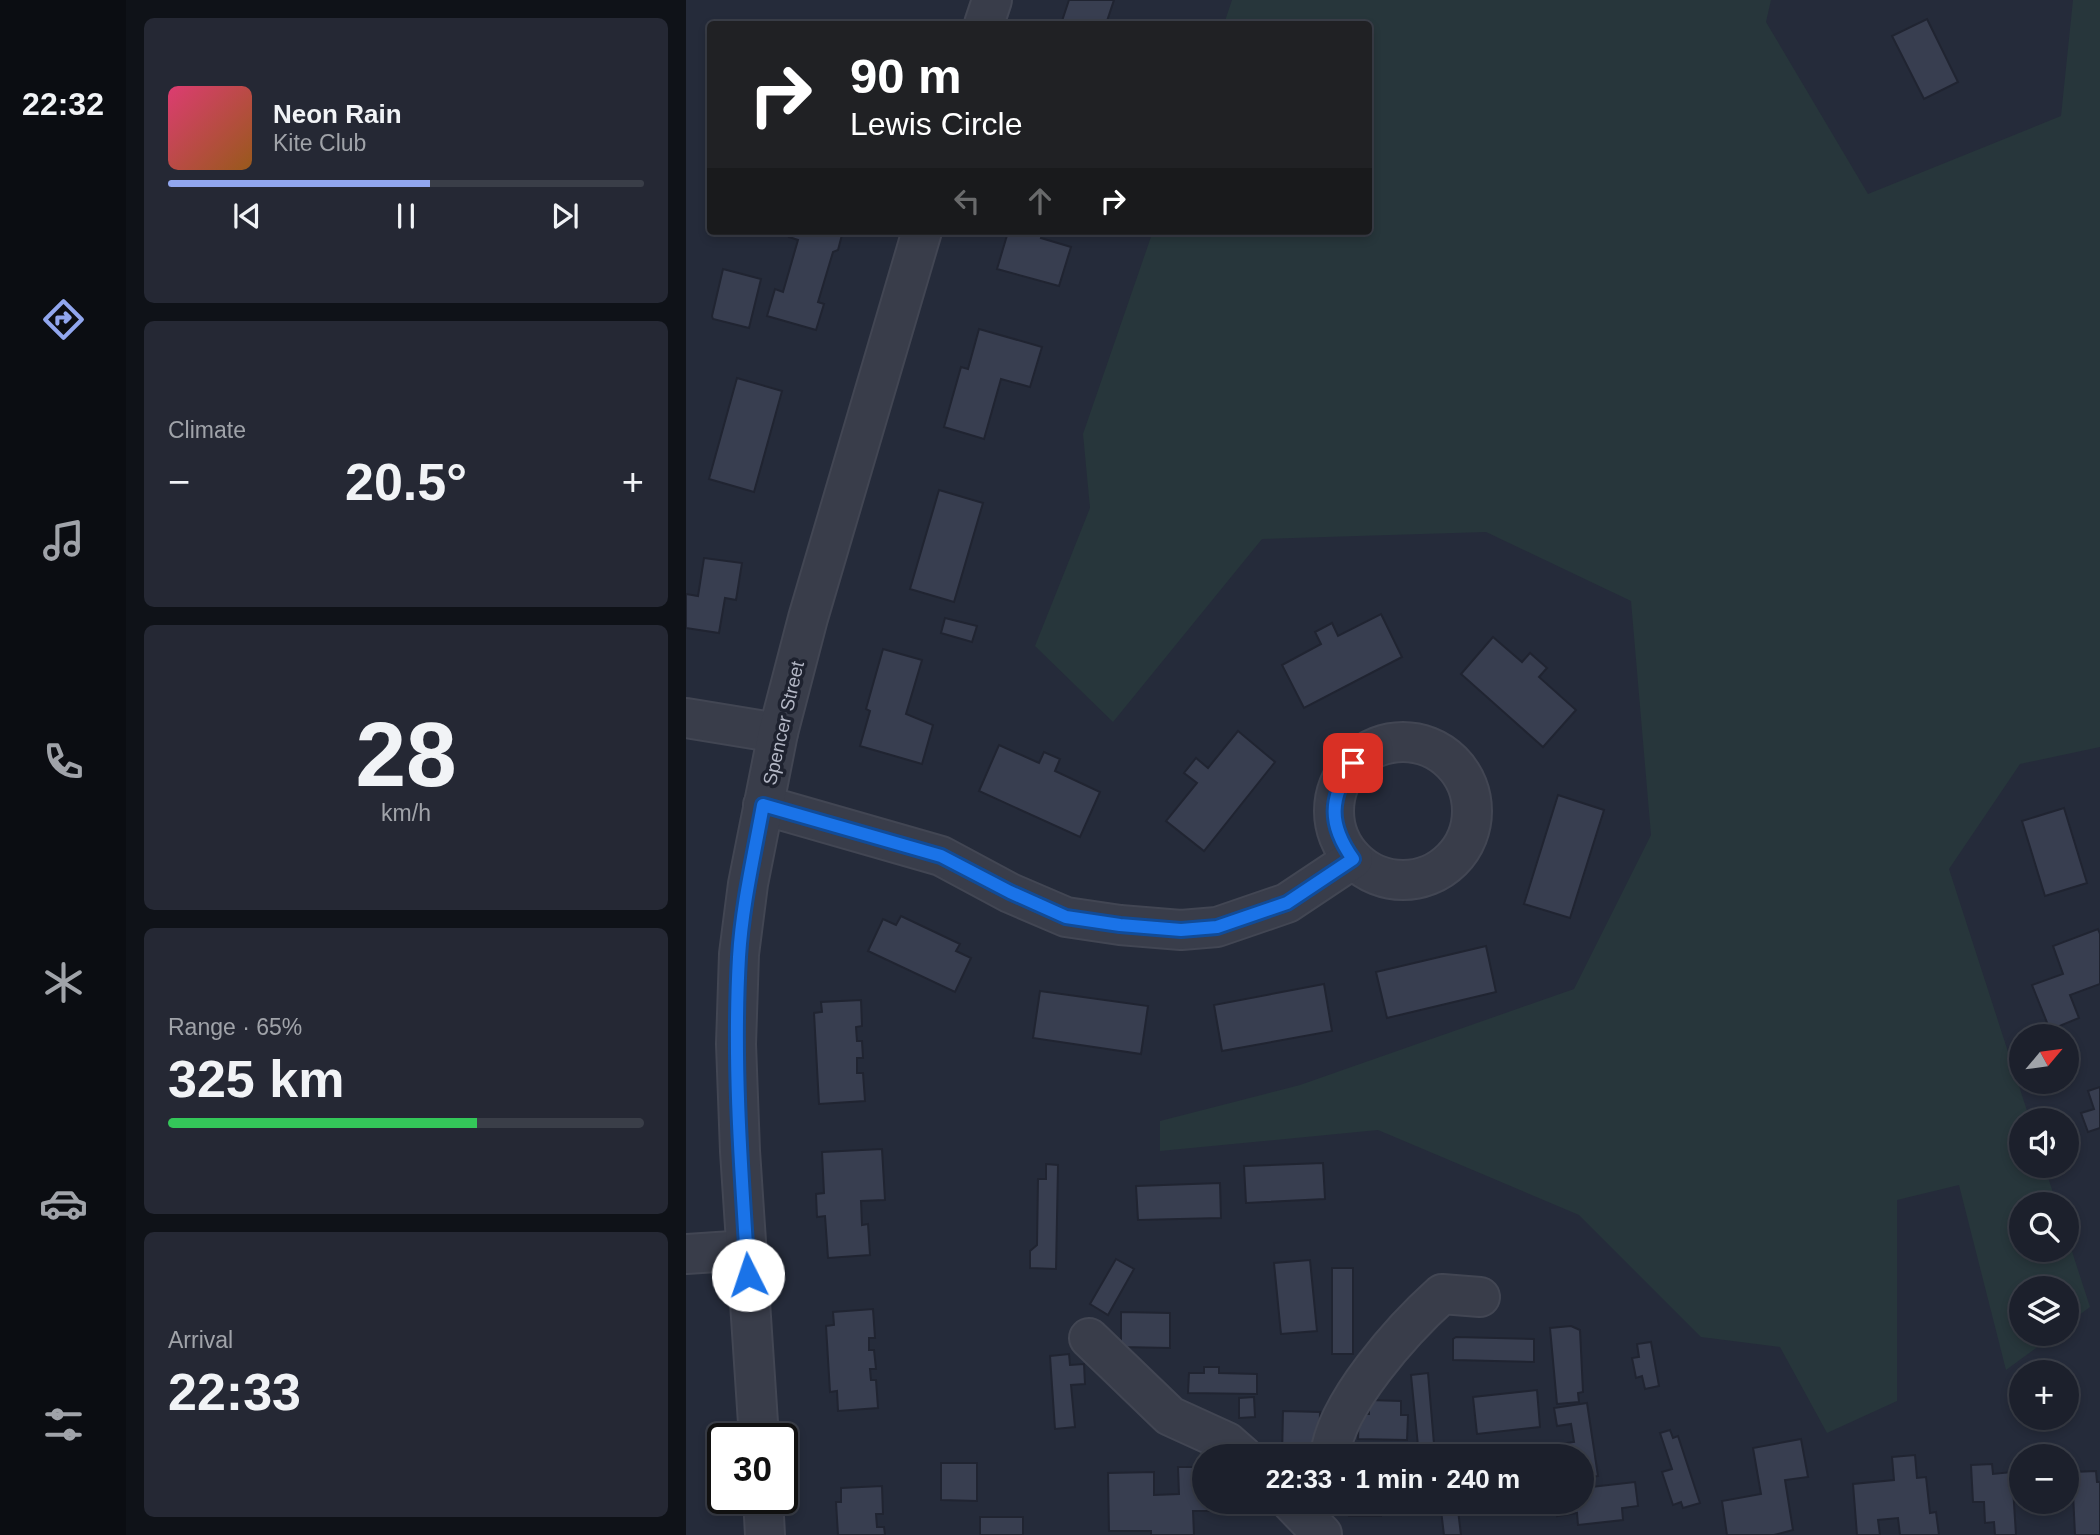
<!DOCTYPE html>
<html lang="en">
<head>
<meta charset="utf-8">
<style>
  :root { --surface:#1c202c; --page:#252834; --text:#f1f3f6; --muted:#a0a3a9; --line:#3a3e48; --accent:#91a6ee }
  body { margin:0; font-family:Helvetica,sans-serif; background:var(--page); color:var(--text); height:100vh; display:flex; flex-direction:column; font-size:26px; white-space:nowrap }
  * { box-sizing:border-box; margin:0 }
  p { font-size:23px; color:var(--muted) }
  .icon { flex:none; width:38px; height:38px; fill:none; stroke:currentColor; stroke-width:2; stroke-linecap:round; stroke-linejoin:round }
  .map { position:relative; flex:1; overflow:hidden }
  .details { display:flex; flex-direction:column; gap:18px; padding:18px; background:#0f1218; width:560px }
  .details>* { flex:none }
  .guide { position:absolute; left:21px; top:21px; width:665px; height:214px; border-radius:7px; box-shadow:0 4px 10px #0003,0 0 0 2px var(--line); background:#202124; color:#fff; overflow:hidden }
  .needle { width:46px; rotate:61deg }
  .tools { position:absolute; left:1323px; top:1024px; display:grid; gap:14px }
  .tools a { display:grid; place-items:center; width:70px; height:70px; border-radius:50%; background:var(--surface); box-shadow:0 4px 10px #0003,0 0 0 2px var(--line); font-size:35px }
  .speed { position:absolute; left:21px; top:1423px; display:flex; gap:14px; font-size:35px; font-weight:700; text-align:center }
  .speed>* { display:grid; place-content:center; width:91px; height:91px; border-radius:50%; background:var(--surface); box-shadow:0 4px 10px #0003,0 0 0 2px var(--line); line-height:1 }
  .speed .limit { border:4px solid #111; border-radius:10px; background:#fff; color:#111 }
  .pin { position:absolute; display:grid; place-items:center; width:60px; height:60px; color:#fff; margin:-30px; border-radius:14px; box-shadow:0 4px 10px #0006 }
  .me { position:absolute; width:77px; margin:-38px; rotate:356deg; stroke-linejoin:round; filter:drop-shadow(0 0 5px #0008) }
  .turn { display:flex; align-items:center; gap:24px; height:147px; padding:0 28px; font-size:32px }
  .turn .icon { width:91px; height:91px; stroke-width:2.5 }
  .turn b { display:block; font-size:49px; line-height:60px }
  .lanes { display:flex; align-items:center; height:66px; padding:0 28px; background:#0003; justify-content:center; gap:35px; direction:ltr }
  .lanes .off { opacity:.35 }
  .big { font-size:52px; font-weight:800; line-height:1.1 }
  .details .widget { flex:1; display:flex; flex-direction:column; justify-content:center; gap:10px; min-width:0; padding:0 24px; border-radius:10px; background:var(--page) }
  .details .dial { align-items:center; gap:0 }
  .dial b { font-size:91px; line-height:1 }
  .song { display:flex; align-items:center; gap:21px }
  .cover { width:84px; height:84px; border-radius:10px; background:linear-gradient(135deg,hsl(340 70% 55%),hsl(30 70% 35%)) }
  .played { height:7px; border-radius:4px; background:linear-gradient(90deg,var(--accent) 55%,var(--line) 55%) }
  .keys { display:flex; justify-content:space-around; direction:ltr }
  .heat { display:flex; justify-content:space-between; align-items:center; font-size:38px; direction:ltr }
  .charge { height:10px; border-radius:5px; background:linear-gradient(90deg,#34c759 65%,var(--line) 0) }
  .trip { position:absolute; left:506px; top:1444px; width:402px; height:70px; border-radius:35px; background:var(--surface); box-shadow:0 4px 10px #0003,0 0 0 2px var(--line); font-weight:800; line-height:70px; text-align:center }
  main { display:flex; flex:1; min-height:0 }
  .tab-bar { display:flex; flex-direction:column; width:126px; justify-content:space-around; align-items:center; background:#0b0d12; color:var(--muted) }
  .tab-bar .icon { width:49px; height:49px }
  .tab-bar .active { color:var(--accent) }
  .tab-bar b { font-size:32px; color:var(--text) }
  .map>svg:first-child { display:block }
  .green { fill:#27363b }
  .building { fill:#383e50; stroke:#202431; stroke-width:2 }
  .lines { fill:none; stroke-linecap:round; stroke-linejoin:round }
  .minor-casing { stroke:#424653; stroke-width:42 }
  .minor { stroke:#393d4a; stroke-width:38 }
  .route-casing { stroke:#114b97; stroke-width:18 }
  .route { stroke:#1a73e8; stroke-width:12 }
  .labels { text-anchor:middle; stroke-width:7; stroke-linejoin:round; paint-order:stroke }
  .street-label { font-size:19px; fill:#b4b8c6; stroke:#1e222f }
</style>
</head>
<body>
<main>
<nav class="tab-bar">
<b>22:32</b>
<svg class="icon active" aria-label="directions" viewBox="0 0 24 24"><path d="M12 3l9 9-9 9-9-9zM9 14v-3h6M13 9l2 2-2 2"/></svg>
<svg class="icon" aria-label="music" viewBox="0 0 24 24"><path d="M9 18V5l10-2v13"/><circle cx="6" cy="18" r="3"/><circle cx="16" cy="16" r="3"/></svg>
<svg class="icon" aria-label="phone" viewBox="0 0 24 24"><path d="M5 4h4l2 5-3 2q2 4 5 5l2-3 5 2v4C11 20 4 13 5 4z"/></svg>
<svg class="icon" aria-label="climate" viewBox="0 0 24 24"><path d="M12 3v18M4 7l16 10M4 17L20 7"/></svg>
<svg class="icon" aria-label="car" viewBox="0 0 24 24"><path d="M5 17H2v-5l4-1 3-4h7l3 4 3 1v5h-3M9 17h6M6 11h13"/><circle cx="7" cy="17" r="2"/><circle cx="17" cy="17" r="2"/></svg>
<svg class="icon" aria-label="filters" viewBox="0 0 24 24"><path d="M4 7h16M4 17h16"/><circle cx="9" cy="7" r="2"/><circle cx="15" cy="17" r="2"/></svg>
</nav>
<section class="details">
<div class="widget">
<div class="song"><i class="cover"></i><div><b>Neon Rain</b><p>Kite Club</p></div></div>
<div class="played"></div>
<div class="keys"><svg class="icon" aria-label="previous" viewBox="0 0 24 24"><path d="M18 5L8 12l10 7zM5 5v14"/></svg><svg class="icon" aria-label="pause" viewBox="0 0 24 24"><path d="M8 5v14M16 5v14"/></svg><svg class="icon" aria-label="next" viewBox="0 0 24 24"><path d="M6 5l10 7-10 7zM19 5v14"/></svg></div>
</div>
<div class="widget"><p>Climate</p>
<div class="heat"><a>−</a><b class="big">20.5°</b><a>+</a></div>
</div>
<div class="widget dial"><b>28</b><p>km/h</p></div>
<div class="widget"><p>Range · 65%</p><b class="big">325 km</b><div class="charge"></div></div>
<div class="widget"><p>Arrival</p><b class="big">22:33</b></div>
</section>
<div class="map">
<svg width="1414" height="1535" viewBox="0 0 1414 1535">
  <rect width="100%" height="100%" fill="#252b3a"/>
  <path class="green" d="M 546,0 L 1085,0 L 1080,22 L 1182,194 L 1375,116 L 1387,0 L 1414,0 L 1414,747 L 1334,764 L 1263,869 L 1344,1120 L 1335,1120 L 1335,1166 L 1358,1166 L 1371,1204 L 1335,1204 L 1335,1250 L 1381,1250 L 1381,1236 L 1404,1307 L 1381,1324 L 1381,1288 L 1335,1288 L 1335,1334 L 1369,1334 L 1320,1370 L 1273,1185 L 1211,1200 L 1211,1401 L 1141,1433 L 1094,1347 L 1015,1337 L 893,1215 L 692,1130 L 474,1151 L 474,1121 L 614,1085 L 888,989 L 965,835 L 945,601 L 800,532 L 576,539 L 427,722 L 349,646 L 404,508 L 397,434 L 467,231 L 682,231 L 682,24 L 538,24 Z"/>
  <g class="building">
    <path d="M 383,0 L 428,0 L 420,24 L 375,24 Z"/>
    <path d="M 1241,19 L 1272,82 L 1238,99 L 1206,36 Z"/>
    <path d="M 104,231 L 157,231 L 152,250 L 147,252 L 132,302 L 138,304 L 130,330 L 81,316 L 89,289 L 97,292 L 112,240 L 103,237 Z"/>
    <path d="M 319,231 L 357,231 L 355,238 L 385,247 L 373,286 L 311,269 L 322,232 Z"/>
    <path d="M 37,269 L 75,279 L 63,328 L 27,319 L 26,316 Z"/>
    <path d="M 293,329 L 356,347 L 344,387 L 315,379 L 298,439 L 258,427 L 275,367 L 282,369 Z"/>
    <path d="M 51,378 L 96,391 L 68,492 L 23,479 Z"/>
    <path d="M 253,490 L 297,503 L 268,602 L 224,589 Z"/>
    <path d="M 18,558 L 56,563 L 50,600 L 39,598 L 33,633 L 0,628 L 0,594 L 12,596 Z"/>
    <path d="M 695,614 L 716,657 L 618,708 L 596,665 L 635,644 L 629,632 L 646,623 L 652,636 Z"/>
    <path d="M 259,618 L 291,626 L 286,642 L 255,633 Z"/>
    <path d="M 807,637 L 836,662 L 844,653 L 861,668 L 853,677 L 890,710 L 857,747 L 775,674 Z"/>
    <path d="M 197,649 L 236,660 L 220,714 L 247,725 L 236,764 L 174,746 L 184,711 L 180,709 Z"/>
    <path d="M 552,731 L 589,762 L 518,851 L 480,821 L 511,783 L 498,773 L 510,758 L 522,768 Z"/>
    <path d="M 313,745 L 353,763 L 358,752 L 374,759 L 369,771 L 414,792 L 394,837 L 293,791 Z"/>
    <path d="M 872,795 L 918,810 L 884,918 L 838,904 Z"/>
    <path d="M 1378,808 L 1401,883 L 1359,896 L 1336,821 Z"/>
    <path d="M 215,916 L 274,944 L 270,951 L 285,958 L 269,992 L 182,951 L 197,919 L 210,925 Z"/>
    <path d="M 1412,929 L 1414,934 L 1414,984 L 1384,995 L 1393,1018 L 1364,1030 L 1346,985 L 1377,974 L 1367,946 Z"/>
    <path d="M 800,946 L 810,992 L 701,1018 L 690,972 Z"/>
    <path d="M 638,984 L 646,1031 L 536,1051 L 528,1005 Z"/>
    <path d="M 354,991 L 462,1006 L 455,1054 L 347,1038 Z"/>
    <path d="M 175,1000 L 176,1026 L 170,1027 L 171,1041 L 176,1041 L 177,1058 L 171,1058 L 171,1073 L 177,1073 L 179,1101 L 133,1104 L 128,1013 L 136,1012 L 135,1002 Z"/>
    <path d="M 1414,1087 L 1414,1128 L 1402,1132 L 1395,1113 L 1408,1109 L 1402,1091 Z"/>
    <path d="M 196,1149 L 199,1200 L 175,1201 L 176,1225 L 182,1224 L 184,1255 L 142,1258 L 139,1216 L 131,1217 L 130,1194 L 138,1193 L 136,1152 Z"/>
    <path d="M 637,1163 L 639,1199 L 560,1203 L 558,1166 Z"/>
    <path d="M 360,1164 L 372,1165 L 370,1269 L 344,1268 L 344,1251 L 351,1245 L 352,1179 L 360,1179 Z"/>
    <path d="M 534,1183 L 535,1218 L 452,1220 L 450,1186 Z"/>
    <path d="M 430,1259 L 448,1269 L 422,1315 L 404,1304 Z"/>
    <path d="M 624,1260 L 631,1331 L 595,1334 L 588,1263 Z"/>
    <rect x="646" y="1268" width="21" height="86"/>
    <path d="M 187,1309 L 189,1338 L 183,1338 L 183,1350 L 188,1350 L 190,1369 L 184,1369 L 185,1380 L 190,1380 L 192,1408 L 152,1411 L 151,1391 L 144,1392 L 140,1326 L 148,1325 L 147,1312 Z"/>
    <path d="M 435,1312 L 484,1313 L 484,1348 L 435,1347 Z"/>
    <path d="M 885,1326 L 894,1330 L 897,1392 L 892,1393 L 893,1402 L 871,1404 L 864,1328 Z"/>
    <path d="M 770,1337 L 848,1339 L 848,1362 L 767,1360 L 767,1339 Z"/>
    <path d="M 965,1342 L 973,1386 L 959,1389 L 956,1376 L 950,1378 L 946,1358 L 953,1357 L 951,1344 Z"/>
    <path d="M 383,1354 L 384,1365 L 398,1364 L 399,1384 L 385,1385 L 389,1427 L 369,1429 L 364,1356 Z"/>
    <path d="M 518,1367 L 533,1367 L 533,1373 L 571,1374 L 571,1394 L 502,1393 L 503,1373 L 518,1373 Z"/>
    <path d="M 742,1373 L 749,1456 L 733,1456 L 725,1375 Z"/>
    <path d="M 851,1390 L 854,1427 L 791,1434 L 787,1397 Z"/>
    <path d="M 568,1397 L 569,1417 L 553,1418 L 553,1398 Z"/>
    <path d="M 683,1400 L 715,1401 L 715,1415 L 722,1415 L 721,1440 L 672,1439 L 673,1414 L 683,1414 Z"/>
    <path d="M 901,1403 L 912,1476 L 896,1478 L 896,1456 L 875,1456 L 873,1444 L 888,1442 L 885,1424 L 871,1426 L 868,1408 Z"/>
    <path d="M 597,1411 L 634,1412 L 633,1453 L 630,1456 L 596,1456 Z"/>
    <path d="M 984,1430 L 987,1438 L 992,1436 L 1014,1503 L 997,1508 L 995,1502 L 987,1505 L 976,1472 L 986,1469 L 974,1433 Z"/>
    <path d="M 1115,1439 L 1122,1477 L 1099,1480 L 1107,1530 L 1088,1535 L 1041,1535 L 1036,1501 L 1075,1494 L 1067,1448 Z"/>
    <path d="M 1229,1455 L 1231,1478 L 1240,1477 L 1244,1513 L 1250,1512 L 1253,1535 L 1214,1535 L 1212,1518 L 1192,1520 L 1194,1535 L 1171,1535 L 1167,1484 L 1208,1480 L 1206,1457 Z"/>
    <path d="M 517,1458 L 518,1458 L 518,1502 L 558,1502 L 558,1511 L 507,1511 L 508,1535 L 465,1535 L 465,1531 L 423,1531 L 422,1473 L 468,1472 L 468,1495 L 493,1494 L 492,1467 L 517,1467 Z"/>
    <path d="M 255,1463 L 291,1463 L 291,1501 L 255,1500 Z"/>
    <path d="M 1306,1464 L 1307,1474 L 1326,1472 L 1330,1535 L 1309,1535 L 1308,1522 L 1299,1523 L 1298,1502 L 1287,1502 L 1285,1465 Z"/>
    <path d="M 1410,1471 L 1411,1482 L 1414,1482 L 1414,1535 L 1389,1535 L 1386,1472 Z"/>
    <path d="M 949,1482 L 952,1506 L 936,1508 L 937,1520 L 892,1525 L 891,1513 L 871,1516 L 869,1502 L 896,1502 L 896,1488 Z"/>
    <path d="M 196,1486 L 197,1514 L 190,1514 L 191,1527 L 198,1527 L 199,1535 L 152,1535 L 150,1502 L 155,1502 L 155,1488 Z"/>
    <path d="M 662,1502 L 723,1502 L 696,1502 L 695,1516 L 663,1516 Z"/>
    <path d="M 754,1502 L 771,1502 L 775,1535 L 758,1535 Z"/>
    <rect x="294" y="1517" width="43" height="18"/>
  </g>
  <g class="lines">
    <g class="minor-casing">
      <g id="minor">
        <path d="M 298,24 L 306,0"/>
        <path d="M 0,718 L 92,733"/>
        <circle cx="717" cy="811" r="69"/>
        <path d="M 77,805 L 255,856 L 324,893 L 380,917 L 434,925 L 495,930 L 531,927 L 601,903 L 667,859"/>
        <path d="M 0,1254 L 61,1250"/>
        <path d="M 403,1338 L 484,1416 L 541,1442 L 557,1456"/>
        <path d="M 73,1438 L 54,1151 L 50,1044 L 53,954 L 62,884 L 92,733 L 122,618 L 236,231"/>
        <path d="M 644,1456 C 649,1404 718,1328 756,1294 L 794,1297"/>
        <path d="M 77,1498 L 79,1535"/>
        <path d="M 605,1502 L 636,1534"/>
      </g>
    </g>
    <use href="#minor" class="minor"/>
  </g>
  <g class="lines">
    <g class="route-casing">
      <path id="route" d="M 62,1275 C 55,1169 47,1063 53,957 C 56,906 68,855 77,805 L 255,856 L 324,892 L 380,917 L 434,925 L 495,930 L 531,927 L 601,903 L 667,859 C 642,824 643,798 667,763"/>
    </g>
    <use href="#route" class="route"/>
  </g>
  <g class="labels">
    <g class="street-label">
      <text transform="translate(97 723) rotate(-77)" y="7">Spencer Street</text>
    </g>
  </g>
</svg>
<div class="tools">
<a><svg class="needle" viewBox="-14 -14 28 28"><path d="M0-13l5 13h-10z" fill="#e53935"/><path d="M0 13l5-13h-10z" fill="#a0a3a9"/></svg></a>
<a><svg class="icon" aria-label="sound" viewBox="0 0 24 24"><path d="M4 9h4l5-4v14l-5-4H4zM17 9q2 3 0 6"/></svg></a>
<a><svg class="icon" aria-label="search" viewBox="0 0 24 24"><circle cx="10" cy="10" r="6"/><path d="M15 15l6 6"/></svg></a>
<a><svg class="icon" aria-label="layers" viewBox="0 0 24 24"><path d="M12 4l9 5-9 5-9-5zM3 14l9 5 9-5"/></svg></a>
<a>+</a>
<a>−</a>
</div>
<div class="speed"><div class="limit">30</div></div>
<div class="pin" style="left:667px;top:763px;background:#d93025"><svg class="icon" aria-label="arrive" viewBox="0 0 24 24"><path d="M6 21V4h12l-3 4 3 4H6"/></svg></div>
<svg class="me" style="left:62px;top:1275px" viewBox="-20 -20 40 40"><circle r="19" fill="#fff"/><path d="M0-13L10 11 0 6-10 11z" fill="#1a73e8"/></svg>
<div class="trip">22:33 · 1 min · 240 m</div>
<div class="guide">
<div class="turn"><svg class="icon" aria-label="right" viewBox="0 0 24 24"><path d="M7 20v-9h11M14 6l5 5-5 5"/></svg><div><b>90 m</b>Lewis Circle</div></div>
<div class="lanes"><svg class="icon off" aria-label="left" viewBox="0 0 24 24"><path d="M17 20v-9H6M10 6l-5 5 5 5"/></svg><svg class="icon off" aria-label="ahead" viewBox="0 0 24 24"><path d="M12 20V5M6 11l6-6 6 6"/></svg><svg class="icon" aria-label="right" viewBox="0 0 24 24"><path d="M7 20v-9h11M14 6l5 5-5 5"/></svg></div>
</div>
</div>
</main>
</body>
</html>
